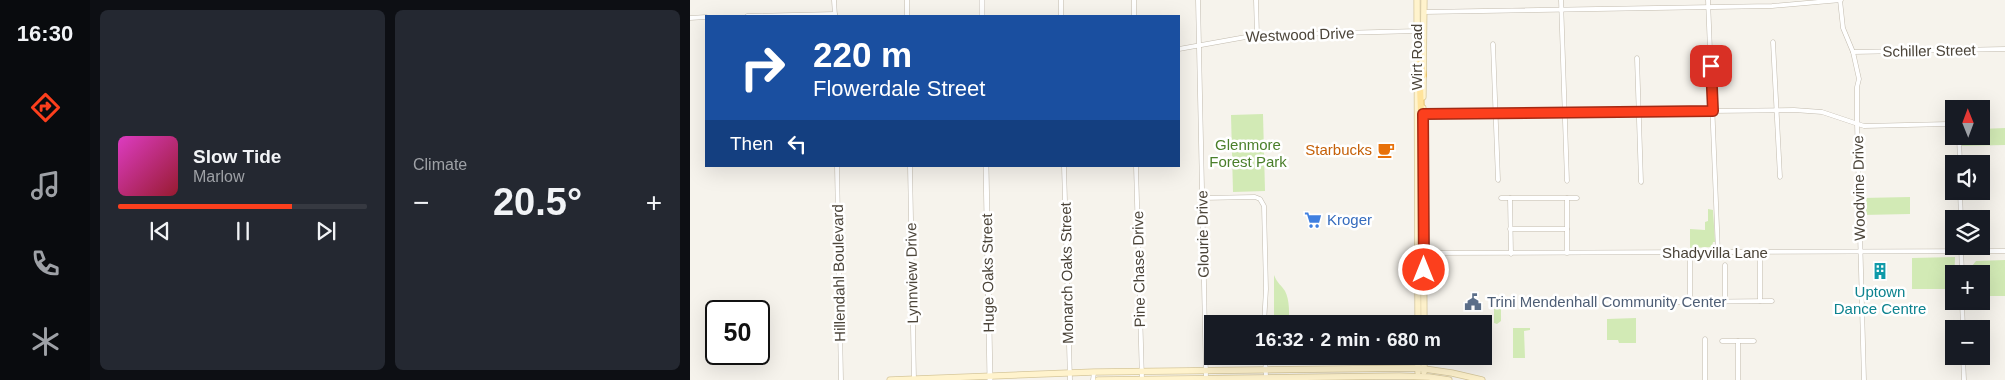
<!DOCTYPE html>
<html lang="en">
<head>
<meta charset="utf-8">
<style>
  :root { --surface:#171b24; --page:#242831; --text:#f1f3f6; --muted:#9ea1a6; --line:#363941; --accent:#fc3f1d }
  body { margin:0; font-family:Arial,sans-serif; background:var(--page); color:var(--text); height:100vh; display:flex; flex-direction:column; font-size:19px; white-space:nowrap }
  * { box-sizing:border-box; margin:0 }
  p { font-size:16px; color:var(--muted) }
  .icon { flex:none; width:28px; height:28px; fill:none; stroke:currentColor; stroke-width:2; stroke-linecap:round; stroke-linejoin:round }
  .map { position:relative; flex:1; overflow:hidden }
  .sheet { display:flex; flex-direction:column; gap:10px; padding:10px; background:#0d0f14; width:600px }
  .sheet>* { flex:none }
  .banner { position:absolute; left:15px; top:15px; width:475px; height:152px; border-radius:0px; box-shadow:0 5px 20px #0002; background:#1a4fa0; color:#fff; overflow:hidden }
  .needle { width:32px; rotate:359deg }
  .tools { position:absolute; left:1255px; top:100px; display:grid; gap:10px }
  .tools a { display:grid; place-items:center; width:45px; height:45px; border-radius:0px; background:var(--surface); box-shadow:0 5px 20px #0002; font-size:25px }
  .speed { position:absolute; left:15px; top:300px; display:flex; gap:10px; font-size:25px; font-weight:700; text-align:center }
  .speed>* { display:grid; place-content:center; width:65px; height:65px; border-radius:50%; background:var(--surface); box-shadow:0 5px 20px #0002; line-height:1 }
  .speed .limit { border:2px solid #111; border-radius:8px; background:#fff; color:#111 }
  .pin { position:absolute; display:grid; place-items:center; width:42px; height:42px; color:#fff; margin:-21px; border-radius:10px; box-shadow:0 2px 8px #0006 }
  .me { position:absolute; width:55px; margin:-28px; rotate:0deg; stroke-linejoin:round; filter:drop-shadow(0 0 4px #0008) }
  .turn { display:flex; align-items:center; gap:18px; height:105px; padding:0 25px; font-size:22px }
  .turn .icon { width:65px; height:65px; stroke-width:2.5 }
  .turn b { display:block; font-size:35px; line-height:42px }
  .then { display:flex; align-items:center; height:48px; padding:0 25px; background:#0003; gap:10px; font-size:19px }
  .big { font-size:38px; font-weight:700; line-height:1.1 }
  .sheet .tile { flex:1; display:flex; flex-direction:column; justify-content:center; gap:8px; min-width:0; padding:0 18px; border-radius:8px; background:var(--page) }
  .song { display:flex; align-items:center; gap:15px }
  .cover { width:60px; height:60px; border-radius:8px; background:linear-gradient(135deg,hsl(310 70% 55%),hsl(350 70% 35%)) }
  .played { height:5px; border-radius:2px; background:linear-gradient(90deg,var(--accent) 70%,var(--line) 70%) }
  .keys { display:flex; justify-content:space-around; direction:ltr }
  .heat { display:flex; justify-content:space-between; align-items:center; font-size:28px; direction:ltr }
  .sheet .tiles { flex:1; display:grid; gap:10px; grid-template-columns:repeat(2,1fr) }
  .trip { position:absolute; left:514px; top:315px; width:288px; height:50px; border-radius:0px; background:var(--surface); box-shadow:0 5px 20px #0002; font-weight:700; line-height:50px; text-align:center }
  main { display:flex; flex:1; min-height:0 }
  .tab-bar { display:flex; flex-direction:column; width:90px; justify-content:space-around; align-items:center; background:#090b0e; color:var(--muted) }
  .tab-bar .icon { width:35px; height:35px }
  .tab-bar .on { color:var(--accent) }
  .tab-bar b { font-size:22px; color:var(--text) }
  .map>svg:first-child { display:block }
  .green { fill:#d2eab5 }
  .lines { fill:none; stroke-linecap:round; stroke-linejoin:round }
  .minor-casing { stroke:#c2bbae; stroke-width:5 }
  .tertiary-casing { stroke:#c2bbae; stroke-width:6 }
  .secondary-casing { stroke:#d6c79b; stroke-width:7 }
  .primary-casing { stroke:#e6c16a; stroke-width:8 }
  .minor { stroke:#fff; stroke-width:4 }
  .tertiary { stroke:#fff; stroke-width:5 }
  .secondary { stroke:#fff3cd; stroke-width:5.5 }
  .primary { stroke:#ffe39c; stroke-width:6 }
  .route-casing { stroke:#a42913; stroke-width:12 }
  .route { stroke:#fc3f1d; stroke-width:9 }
  .labels { text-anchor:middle; stroke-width:5; stroke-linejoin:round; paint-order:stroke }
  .street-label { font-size:15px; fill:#4b4439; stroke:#fff }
  .park-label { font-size:15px; fill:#4a7f2a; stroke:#fff }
  .food-label { font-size:15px; fill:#c56008; stroke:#fff; text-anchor:end }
  .shop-label { font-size:15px; fill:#366cbe; stroke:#fff; text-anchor:start }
  .culture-label { font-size:15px; fill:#0d838f; stroke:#fff }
  .service-label { font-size:15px; fill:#4e5e75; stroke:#fff; text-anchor:start }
</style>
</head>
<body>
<main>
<nav class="tab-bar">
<b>16:30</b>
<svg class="icon on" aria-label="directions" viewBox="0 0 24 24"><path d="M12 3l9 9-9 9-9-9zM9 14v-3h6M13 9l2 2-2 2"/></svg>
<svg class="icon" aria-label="music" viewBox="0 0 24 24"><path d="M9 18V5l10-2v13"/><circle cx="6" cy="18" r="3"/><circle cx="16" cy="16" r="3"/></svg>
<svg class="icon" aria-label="phone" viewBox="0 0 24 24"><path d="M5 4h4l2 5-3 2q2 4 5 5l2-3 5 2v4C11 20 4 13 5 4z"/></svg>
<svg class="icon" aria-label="climate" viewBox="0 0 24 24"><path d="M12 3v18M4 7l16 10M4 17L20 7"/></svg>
</nav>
<section class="sheet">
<div class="tiles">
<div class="tile">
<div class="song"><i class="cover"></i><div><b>Slow Tide</b><p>Marlow</p></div></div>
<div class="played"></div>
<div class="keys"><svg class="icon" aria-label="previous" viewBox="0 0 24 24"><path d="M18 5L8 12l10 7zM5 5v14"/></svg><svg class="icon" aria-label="pause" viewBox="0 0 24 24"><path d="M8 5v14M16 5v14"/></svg><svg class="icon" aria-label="next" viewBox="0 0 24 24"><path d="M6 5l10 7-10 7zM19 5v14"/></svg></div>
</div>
<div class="tile"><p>Climate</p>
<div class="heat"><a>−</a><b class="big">20.5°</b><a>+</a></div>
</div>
</div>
</section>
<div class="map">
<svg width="1315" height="380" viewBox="0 0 1315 380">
  <rect width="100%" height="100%" fill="#f6f3ec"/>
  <g class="green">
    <path d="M 573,114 L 575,191 L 543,192 L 541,115 Z"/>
    <path d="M 1315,128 L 1315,145 L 1271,146 L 1271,136 L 1291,136 L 1291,129 Z"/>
    <path d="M 1220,197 L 1220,214 L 1172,215 L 1172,198 Z"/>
    <path d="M 1018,209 L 1023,210 L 1025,242 L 1023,242 L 1022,247 L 1000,248 L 1000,229 L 1015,230 L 1015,222 L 1018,221 Z"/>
    <path d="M 1265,257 L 1264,289 L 1222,289 L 1222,258 Z"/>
    <path d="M 1315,260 L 1315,296 L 1291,296 L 1291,274 L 1282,274 L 1282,266 L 1286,261 Z"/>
    <path d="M 584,275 C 587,283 592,286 595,291 C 600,301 599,313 599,324 L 584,324 Z"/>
    <path d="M 804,306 L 811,306 L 811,321 L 807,324 L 804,323 Z"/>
    <path d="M 946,318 L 946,343 L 929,343 L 928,340 L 917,340 L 917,319 Z"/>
    <path d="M 823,328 L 840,328 L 840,330 L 834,331 L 835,358 L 823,358 Z"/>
  </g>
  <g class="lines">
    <g class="minor-casing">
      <g id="minor">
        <path d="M 144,0 L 145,16"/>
        <path d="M 217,0 L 217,16"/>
        <path d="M 371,0 L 371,16"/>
        <path d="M 508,0 L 516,378"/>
        <path d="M 566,0 L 567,35"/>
        <path d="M 871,0 L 877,181"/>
        <path d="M 1018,0 L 1028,253"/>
        <path d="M 1150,0 L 1153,28 L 1163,52 L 1169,79 L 1167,87 L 1167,123 L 1174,380"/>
        <path d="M 734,12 L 1082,6 L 1151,0"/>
        <path d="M 57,16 L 145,14"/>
        <path d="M 444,16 L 444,0"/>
        <path d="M 0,18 L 16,17"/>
        <path d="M 1083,42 L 1090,177"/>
        <path d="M 803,44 L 808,180"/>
        <path d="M 489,49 L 567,35 L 728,31"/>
        <path d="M 1163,52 L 1315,49"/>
        <path d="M 947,58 L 951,182"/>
        <path d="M 732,114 L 1104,110 L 1132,112 L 1174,126 L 1258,124 L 1264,127"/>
        <path d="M 1269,136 L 1270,164"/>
        <path d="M 147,166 L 151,380"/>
        <path d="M 220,166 L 224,380"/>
        <path d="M 374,166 L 380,380"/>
        <path d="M 446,166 L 452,380"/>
        <path d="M 1270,191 L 1271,219"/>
        <path d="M 512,198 L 565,197 L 570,199 L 574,206 L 576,289 L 574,324"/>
        <path d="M 811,198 L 887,198"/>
        <path d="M 820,198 L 821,254"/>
        <path d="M 877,198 L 877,253"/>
        <path d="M 820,229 L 877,229"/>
        <path d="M 1271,246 L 1272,274"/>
        <path d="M 734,253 L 1315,251"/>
        <path d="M 1000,253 L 1000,302"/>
        <path d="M 1070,253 L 1070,301"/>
        <path d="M 1035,265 L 1035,302"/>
        <path d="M 1272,301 L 1273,329"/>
        <path d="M 987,302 L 1082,301"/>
        <path d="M 1015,339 L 1015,380"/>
        <path d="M 1032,341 L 1064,341"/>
        <path d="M 1048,341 L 1048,380"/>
        <path d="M 575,356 L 576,377"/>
        <path d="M 1273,356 L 1274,380"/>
        <path d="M 403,380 L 404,372"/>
      </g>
    </g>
    <g class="tertiary-casing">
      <g id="tertiary">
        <path d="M 292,0 L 292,16"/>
        <path d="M 296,166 L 300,380"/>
      </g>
    </g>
    <g class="secondary-casing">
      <g id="secondary">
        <path d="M 727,0 L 728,324"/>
        <path d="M 733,97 L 734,0"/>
        <path d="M 733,108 L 734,324"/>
        <path d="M 728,372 L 728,356"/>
        <path d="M 734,372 L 734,356"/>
        <path d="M 200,380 L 404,372 L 728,368 L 762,373 L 792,380"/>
        <path d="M 408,380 L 709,376 L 739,377 L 759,380"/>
      </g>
    </g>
    <g class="primary-casing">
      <g id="primary">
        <path d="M 730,31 L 730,59 L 733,75"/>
        <path d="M 727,70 L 730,86 L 731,114"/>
      </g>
    </g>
    <use href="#minor" class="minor"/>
    <use href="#tertiary" class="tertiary"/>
    <use href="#secondary" class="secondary"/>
    <use href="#primary" class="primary"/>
  </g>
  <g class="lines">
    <g class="route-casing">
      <path id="route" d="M 734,270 L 733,114 L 1023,111 L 1021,66"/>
    </g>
    <use href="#route" class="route"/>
  </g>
  <defs>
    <g id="cafe-bare" transform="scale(1.35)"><path d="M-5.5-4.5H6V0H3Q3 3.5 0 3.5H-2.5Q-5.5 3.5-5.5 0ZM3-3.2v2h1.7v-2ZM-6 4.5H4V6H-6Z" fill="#e8710a" stroke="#fff" stroke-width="2.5" paint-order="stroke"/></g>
    <g id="supermarket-bare" transform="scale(1.35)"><path d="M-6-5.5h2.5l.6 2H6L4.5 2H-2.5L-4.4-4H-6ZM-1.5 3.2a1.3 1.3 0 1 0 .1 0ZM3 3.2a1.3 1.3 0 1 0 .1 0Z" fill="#3f7fe0" stroke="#fff" stroke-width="2.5" paint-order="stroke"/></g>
    <g id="building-bare" transform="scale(1.35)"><path d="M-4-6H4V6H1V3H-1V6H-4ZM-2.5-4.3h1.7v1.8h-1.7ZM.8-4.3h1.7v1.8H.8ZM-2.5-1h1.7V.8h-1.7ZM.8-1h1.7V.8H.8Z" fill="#0f9aa8" stroke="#fff" stroke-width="2.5" paint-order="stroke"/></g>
    <g id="civic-bare" transform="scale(1.35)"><path d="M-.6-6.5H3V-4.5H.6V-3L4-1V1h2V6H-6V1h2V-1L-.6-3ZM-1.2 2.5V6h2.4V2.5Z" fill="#5c6f8a" stroke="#fff" stroke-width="2.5" paint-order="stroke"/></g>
  </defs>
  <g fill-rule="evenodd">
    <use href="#cafe-bare" x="696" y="150"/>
    <use href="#supermarket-bare" x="623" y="220"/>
    <use href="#building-bare" x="1190" y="271"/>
    <use href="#civic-bare" x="783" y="302"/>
  </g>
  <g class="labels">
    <g class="street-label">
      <text transform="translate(610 35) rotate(-2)" y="5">Westwood Drive</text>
      <text transform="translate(1239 51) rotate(-1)" y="5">Schiller Street</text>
      <text transform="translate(727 57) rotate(-90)" y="5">Wirt Road</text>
      <text transform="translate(1169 188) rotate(-91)" y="5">Woodvine Drive</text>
      <text transform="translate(513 234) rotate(-91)" y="5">Glourie Drive</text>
      <text x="1025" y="258">Shadyvilla Lane</text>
      <text transform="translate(449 269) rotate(-91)" y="5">Pine Chase Drive</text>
      <text transform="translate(149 273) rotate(-91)" y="5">Hillendahl Boulevard</text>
      <text transform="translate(222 273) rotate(-91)" y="5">Lynnview Drive</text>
      <text transform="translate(298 273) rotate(-91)" y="5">Huge Oaks Street</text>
      <text transform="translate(377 273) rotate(-91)" y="5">Monarch Oaks Street</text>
    </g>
    <g class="park-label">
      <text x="558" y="150">Glenmore<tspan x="558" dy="17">Forest Park</tspan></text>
    </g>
    <g class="food-label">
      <text x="682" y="155">Starbucks</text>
    </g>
    <g class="shop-label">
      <text x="637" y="225">Kroger</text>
    </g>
    <g class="culture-label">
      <text x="1190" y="297">Uptown<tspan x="1190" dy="17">Dance Centre</tspan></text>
    </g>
    <g class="service-label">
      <text x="797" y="307">Trini Mendenhall Community Center</text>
    </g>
  </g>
</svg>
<div class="tools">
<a><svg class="needle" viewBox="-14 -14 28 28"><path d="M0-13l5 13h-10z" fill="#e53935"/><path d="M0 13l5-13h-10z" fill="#9ea1a6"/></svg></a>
<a><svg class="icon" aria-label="sound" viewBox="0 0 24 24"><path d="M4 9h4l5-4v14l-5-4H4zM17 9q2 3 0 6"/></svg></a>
<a><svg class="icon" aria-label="layers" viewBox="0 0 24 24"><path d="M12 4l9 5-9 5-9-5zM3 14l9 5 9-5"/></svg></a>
<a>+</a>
<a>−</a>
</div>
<div class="speed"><div class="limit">50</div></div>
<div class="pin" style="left:1021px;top:66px;background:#d93025"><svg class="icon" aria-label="arrive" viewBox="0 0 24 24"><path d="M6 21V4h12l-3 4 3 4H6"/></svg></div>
<svg class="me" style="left:734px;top:270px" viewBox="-20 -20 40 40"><circle r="17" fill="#fc3f1d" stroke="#fff" stroke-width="3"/><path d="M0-11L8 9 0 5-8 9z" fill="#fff"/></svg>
<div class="trip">16:32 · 2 min · 680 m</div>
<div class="banner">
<div class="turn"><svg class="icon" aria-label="right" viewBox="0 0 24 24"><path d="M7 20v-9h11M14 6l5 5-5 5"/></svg><div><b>220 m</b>Flowerdale Street</div></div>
<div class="then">Then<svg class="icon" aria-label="left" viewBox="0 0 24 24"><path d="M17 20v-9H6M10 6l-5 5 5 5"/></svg></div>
</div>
</div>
</main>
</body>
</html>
